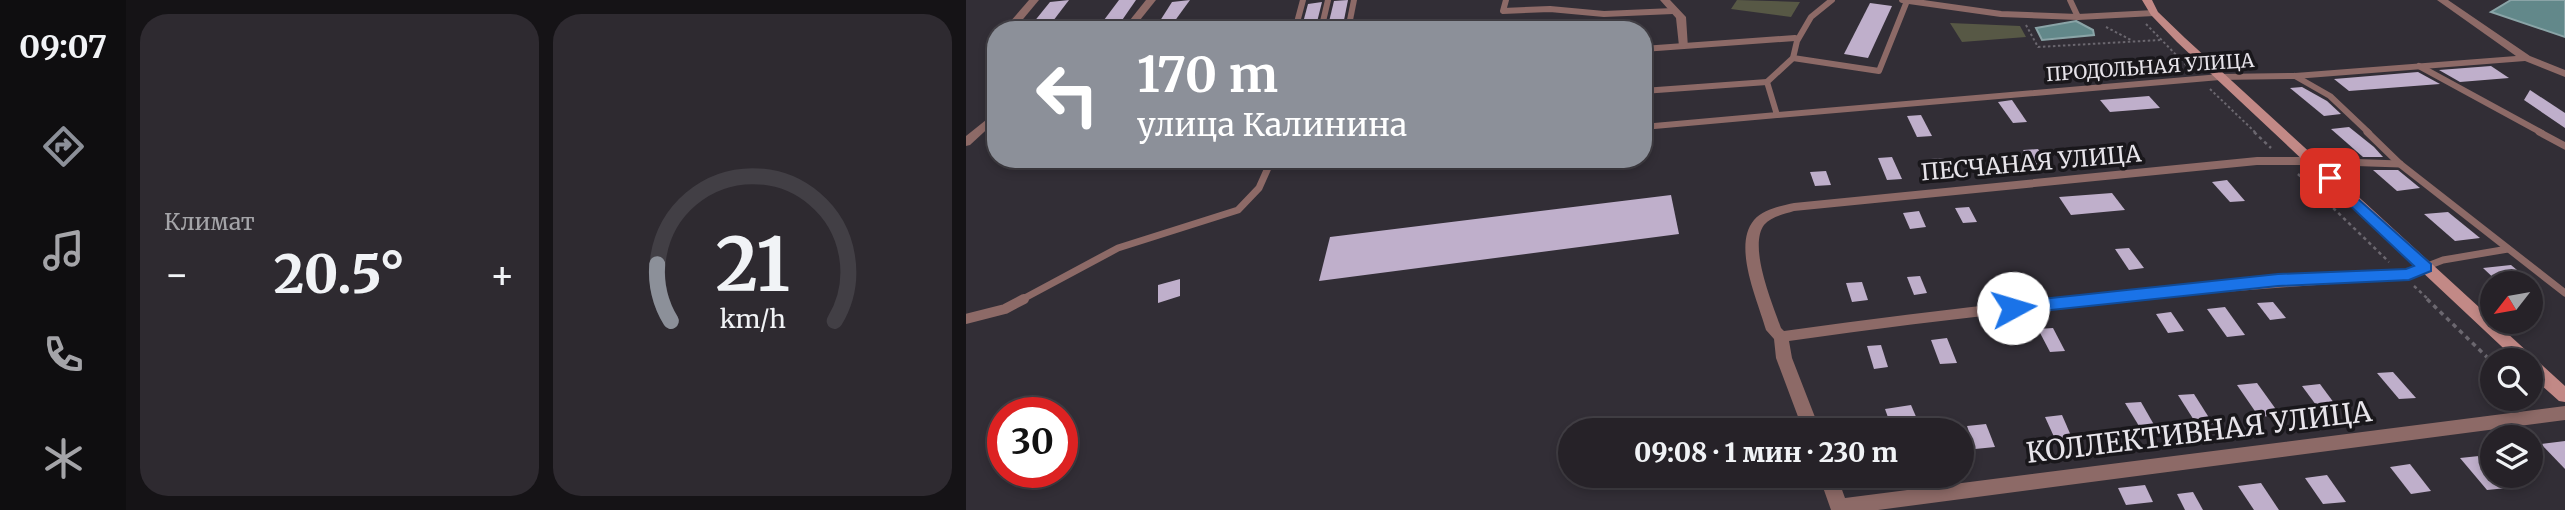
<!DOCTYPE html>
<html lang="ru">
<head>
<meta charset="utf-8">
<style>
  :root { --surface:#262228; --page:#2e2a30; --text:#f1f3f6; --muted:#a4a4a8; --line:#423f45; --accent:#8c9099 }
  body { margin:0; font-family:Merriweather,serif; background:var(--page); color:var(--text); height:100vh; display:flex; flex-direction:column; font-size:26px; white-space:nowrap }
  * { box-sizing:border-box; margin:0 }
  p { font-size:23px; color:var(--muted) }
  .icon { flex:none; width:38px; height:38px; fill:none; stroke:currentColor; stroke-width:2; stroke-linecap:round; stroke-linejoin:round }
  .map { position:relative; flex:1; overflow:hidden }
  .side { display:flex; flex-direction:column; gap:14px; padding:14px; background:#151316; width:840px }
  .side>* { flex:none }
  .banner { position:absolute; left:21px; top:21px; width:665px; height:147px; border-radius:28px; box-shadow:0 4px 10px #0003,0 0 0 2px var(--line); background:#8c9099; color:#fff; overflow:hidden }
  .needle { width:46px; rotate:239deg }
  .controls { position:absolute; left:1514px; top:271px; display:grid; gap:14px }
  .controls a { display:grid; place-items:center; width:63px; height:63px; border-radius:50%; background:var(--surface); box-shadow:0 4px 10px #0003,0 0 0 2px var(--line); font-size:35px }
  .speed { position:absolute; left:21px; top:397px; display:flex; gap:14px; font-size:35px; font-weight:700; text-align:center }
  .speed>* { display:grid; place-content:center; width:91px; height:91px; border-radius:50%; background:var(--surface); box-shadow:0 4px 10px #0003,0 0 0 2px var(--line); line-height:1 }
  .speed .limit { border:10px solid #d22; background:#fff; color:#111 }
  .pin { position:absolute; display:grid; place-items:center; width:60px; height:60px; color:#fff; margin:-30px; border-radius:14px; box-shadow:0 4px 10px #0006 }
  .me { position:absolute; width:77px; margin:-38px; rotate:84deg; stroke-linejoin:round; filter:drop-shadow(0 0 5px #0008) }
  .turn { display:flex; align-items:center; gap:24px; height:147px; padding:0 35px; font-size:32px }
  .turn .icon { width:91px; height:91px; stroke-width:2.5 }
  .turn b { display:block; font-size:49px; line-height:60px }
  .big { font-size:52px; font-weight:800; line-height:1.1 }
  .side .card { flex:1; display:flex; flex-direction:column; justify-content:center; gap:10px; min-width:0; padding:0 24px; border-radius:28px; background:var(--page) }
  .side .dial { align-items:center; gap:0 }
  .dial svg { height:182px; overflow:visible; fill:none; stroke:var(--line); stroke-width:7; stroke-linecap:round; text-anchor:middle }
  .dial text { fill:var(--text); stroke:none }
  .heat { display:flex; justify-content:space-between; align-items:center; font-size:38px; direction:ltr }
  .side .tiles { flex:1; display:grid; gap:14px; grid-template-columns:repeat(2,1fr) }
  .trip { position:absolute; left:592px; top:418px; width:416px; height:70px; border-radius:35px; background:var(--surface); box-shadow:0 4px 10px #0003,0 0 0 2px var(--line); font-weight:800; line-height:70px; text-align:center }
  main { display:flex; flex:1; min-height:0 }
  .tab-bar { display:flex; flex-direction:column; width:126px; justify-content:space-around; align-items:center; background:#0f0e10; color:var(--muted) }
  .tab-bar .icon { width:49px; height:49px }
  .tab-bar .selected { color:var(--accent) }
  .tab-bar b { font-size:32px; color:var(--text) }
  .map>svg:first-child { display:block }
  .green { fill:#575845 }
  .water { fill:#62888a; stroke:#8aa4a7; stroke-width:2 }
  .building { fill:#bfafcb }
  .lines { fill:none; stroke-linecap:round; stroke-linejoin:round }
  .path-far2 { stroke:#6b676f; stroke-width:2; stroke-dasharray:2.5 2.5; stroke-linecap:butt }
  .path-far1 { stroke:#6b676f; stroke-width:2.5; stroke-dasharray:3.5 3.5; stroke-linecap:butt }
  .path { stroke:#6b676f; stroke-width:3.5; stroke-dasharray:4.5 4.5; stroke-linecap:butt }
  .service-far2 { stroke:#8d6a67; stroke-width:6 }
  .service-far1 { stroke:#8d6a67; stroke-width:7 }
  .service { stroke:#8d6a67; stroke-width:10 }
  .minor { fill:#8d6a67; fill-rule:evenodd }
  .secondary { fill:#c28986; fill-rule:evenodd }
  .route { fill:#1a73e8; stroke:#114b97; stroke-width:2 }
  .labels { text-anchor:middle; stroke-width:7; stroke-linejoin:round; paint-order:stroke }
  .far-street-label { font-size:19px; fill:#e7e4ea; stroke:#19171b }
  .street-label { font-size:23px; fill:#e7e4ea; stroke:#19171b }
  .near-street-label { font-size:28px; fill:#e7e4ea; stroke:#19171b }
</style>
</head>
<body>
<main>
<nav class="tab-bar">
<b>09:07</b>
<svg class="icon selected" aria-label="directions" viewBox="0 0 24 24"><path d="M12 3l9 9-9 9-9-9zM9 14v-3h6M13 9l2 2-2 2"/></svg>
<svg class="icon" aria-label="music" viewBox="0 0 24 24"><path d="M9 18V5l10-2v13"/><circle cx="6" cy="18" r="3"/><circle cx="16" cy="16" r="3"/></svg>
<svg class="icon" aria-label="phone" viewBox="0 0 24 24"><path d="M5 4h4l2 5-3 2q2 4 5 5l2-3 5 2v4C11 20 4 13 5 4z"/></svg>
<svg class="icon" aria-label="climate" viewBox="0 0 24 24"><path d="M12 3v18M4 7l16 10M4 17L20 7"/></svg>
</nav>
<section class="side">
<div class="tiles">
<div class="card"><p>Климат</p>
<div class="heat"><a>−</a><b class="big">20.5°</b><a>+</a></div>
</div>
<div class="card dial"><svg viewBox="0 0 100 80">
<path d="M14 69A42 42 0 1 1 86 69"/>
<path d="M14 69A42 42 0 0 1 8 44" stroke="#8c9099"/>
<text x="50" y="56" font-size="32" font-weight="700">21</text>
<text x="50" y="72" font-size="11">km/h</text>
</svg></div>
</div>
</section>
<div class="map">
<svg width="1599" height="510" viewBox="0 0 1599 510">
  <rect width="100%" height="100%" fill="#322e36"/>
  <g class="green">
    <path d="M 771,0 L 834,2 L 825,17 L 765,9 Z"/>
    <path d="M 984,23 L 1054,26 L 1060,37 L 996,42 Z"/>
  </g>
  <g class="water">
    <path d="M 1545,0 L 1599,0 L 1599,37 L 1525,12 Z"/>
    <path d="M 1110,21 L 1127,30 L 1128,35 L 1076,40 L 1070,28 Z"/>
  </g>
  <g class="building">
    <path d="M 103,0 L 87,21 L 67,23 L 84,2 Z"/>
    <path d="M 153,0 L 170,0 L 152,26 L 132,28 Z"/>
    <path d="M 224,0 L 208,22 L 192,24 L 206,2 Z"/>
    <path d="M 382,0 L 376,30 L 361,30 L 368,1 Z"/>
    <path d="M 356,2 L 349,30 L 335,30 L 342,4 Z"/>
    <path d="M 904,3 L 926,6 L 902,58 L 878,54 Z"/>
    <path d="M 1525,66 L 1543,78 L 1494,82 L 1473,70 Z"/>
    <path d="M 1452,72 L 1474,84 L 1383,91 L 1368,79 Z"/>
    <path d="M 1336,87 L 1361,101 L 1375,114 L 1358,116 L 1324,88 Z"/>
    <path d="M 1564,90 L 1599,113 L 1599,128 L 1558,100 Z"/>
    <path d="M 1183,96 L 1194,108 L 1144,112 L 1134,100 Z"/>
    <path d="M 1046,100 L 1061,122 L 1047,123 L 1032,102 Z"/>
    <path d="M 955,115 L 966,136 L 951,137 L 941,116 Z"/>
    <path d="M 1383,127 L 1408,147 L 1417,157 L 1397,157 L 1365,129 Z"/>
    <path d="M 1072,149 L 1082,165 L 1067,167 L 1057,150 Z"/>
    <path d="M 926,157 L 936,179 L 921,180 L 912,158 Z"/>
    <path d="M 979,158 L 988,175 L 974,176 L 965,159 Z"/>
    <path d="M 1407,170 L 1432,170 L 1454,188 L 1431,191 Z"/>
    <path d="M 860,171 L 865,185 L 849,186 L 844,172 Z"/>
    <path d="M 1261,180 L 1279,201 L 1264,202 L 1246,182 Z"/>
    <path d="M 1146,193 L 1159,210 L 1105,215 L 1093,197 Z"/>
    <path d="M 705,195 L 713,234 L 353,281 L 364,237 Z"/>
    <path d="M 1003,207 L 1011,222 L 997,223 L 989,208 Z"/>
    <path d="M 953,211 L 960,227 L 944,229 L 937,213 Z"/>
    <path d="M 1482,212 L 1514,238 L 1489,241 L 1458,214 Z"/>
    <path d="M 1163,248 L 1178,268 L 1163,270 L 1149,249 Z"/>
    <path d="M 1545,265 L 1568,284 L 1534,284 L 1517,268 Z"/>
    <path d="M 954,276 L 961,293 L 948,295 L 941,277 Z"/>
    <path d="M 214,279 L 214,296 L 192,303 L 192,285 Z"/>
    <path d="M 896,282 L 902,300 L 886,302 L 880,283 Z"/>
    <path d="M 1307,302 L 1320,318 L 1304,320 L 1291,303 Z"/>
    <path d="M 1259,307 L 1279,335 L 1261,337 L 1241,309 Z"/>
    <path d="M 1205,312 L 1218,331 L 1202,333 L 1190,314 Z"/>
    <path d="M 1087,328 L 1099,351 L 1084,352 L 1072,329 Z"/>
    <path d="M 981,338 L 991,363 L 974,364 L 965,340 Z"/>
    <path d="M 915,345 L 922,367 L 908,369 L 901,346 Z"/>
    <path d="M 1427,372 L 1450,398 L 1433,399 L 1411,373 Z"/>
    <path d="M 1291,383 L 1314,415 L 1293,417 L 1271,385 Z"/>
    <path d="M 1354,384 L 1371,407 L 1353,409 L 1336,386 Z"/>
    <path d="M 1228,394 L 1247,424 L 1231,425 L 1212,395 Z"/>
    <path d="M 1175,402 L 1191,430 L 1176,431 L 1159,403 Z"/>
    <path d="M 945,405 L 951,419 L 924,423 L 919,409 Z"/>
    <path d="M 1096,415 L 1106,438 L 1089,439 L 1079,417 Z"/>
    <path d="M 1020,424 L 1029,447 L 1009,449 L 1001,426 Z"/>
    <path d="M 1599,441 L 1599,469 L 1575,444 Z"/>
    <path d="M 1513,456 L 1526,471 L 1526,476 L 1531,476 L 1541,488 L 1521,490 L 1494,458 Z"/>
    <path d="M 1444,464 L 1465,491 L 1445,494 L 1424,467 Z"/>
    <path d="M 1361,475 L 1380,502 L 1357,504 L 1339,478 Z"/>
    <path d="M 1295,483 L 1313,510 L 1288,510 L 1272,486 Z"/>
    <path d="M 1179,485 L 1187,502 L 1160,505 L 1152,488 Z"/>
    <path d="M 1227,492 L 1237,510 L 1219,510 L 1211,494 Z"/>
  </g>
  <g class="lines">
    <g class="path-far2">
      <path d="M 1180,24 L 1222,67"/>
      <path d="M 1060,25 L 1072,47 L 1194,40"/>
      <path d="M 1140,27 L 1165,40"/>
      <path d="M 1244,89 L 1290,133"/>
    </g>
    <g class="path-far1">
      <path d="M 1288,132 L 1305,148"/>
      <path d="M 1332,174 L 1423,262"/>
      <path d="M 1448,286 L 1463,300"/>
    </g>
    <path class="path" d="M 1461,299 L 1526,362"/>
    <g class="service-far2">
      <path d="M 540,0 L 537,11 L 584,9 L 638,14 L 707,11"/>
      <path d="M 936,0 L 1035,14 L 1112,17"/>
      <path d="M 1104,0 L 1112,17 L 1188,13"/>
      <path d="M 329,30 L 337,0"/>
      <path d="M 355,30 L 362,0"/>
      <path d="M 382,30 L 388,0"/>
      <path d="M 677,49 L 829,38"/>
      <path d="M 827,58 L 913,71 L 941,1"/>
      <path d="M 1453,66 L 1576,133"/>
      <path d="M 1329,76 L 1364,96 L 1403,133"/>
      <path d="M 677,91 L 801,82"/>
      <path d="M 677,127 L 811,115 L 801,82 L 827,58 L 831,41 L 845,17 L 866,0"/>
    </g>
    <g class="service-far1">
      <path d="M 1401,132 L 1434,164 L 1599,293"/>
      <path d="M 1573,132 L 1599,146"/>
      <path d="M 1346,161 L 1434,164"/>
      <path d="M 1459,267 L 1477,260 L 1542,249"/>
      <path d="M 55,300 L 152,248 L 272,210 L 293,188 L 306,159"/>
    </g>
    <path class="service" d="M 0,319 L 39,309 L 58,299"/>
    <g class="minor">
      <path d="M 63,0 L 73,0 L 48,30 L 37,30 Z"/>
      <path d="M 180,0 L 190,0 L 166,30 L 156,30 Z"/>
      <path d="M 694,0 L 704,0 L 720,17 L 722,48 L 713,46 L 710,18 Z"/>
      <path d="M 1471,0 L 1482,0 L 1564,56 L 1599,70 L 1599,77 L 1559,61 L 1329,79 L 1254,80 L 811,118 L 805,115 L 811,112 L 1254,74 L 1329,73 L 1550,56 Z"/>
      <path d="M 30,41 L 30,57 L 22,50 L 26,42 Z"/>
      <path d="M 30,112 L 30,121 L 4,145 L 0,146 L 0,136 Z"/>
      <path d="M 1291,157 L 1346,157 L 1352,161 L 1346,165 L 1291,165 L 828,211 C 818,214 805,217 798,225 C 782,247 807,305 815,328 L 818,331 C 1025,302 1232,281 1441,269 L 1459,262 L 1466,267 L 1464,270 L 1443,279 C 1235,291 1029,312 823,341 L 826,358 L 854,430 L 837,430 L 810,358 L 808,339 L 800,330 C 792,301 766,246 788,220 C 798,209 815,206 828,203 Z"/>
      <path d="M 1599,406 L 1599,420 L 912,510 L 865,510 L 853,476 L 871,476 L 879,498 Z"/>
    </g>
    <path class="secondary" d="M 1176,0 L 1186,0 L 1192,12 L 1219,38 L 1526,319 L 1526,322 L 1529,322 L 1599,386 L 1599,402 L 1593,401 L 1564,375 L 1564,360 L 1550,360 L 1211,42 L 1185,15 Z"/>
  </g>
  <path class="route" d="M 1364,174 L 1465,264 L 1465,271 L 1443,280 L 1312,286 L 1047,314 L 1038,308 L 1047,302 L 1312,274 L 1440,269 L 1448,266 L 1359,182 L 1357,178 Z"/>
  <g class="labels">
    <g class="far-street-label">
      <text transform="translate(1184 67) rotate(-4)" y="7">ПРОДОЛЬНАЯ УЛИЦА</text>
    </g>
    <g class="street-label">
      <text transform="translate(1065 163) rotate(-5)" y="8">ПЕСЧАНАЯ УЛИЦА</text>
    </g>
    <g class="near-street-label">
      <text transform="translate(1233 432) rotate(-7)" y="10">КОЛЛЕКТИВНАЯ УЛИЦА</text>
    </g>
  </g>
</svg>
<div class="controls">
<a><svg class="needle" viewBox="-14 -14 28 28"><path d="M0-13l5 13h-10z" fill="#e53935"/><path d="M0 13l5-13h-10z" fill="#a4a4a8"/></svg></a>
<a><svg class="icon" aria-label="search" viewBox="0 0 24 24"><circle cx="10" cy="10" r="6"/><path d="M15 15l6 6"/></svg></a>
<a><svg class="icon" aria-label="layers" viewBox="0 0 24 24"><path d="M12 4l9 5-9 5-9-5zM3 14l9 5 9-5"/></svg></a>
</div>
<div class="speed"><div class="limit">30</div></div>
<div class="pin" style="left:1364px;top:178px;background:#d93025"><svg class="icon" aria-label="arrive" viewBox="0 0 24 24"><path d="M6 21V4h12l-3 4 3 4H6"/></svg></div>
<svg class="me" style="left:1047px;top:308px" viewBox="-20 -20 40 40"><circle r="19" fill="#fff"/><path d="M0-13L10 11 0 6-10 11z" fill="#1a73e8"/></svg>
<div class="trip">09:08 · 1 мин · 230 m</div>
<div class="banner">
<div class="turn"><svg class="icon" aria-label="left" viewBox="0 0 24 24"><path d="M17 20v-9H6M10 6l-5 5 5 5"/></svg><div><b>170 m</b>улица Калинина</div></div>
</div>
</div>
</main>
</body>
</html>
